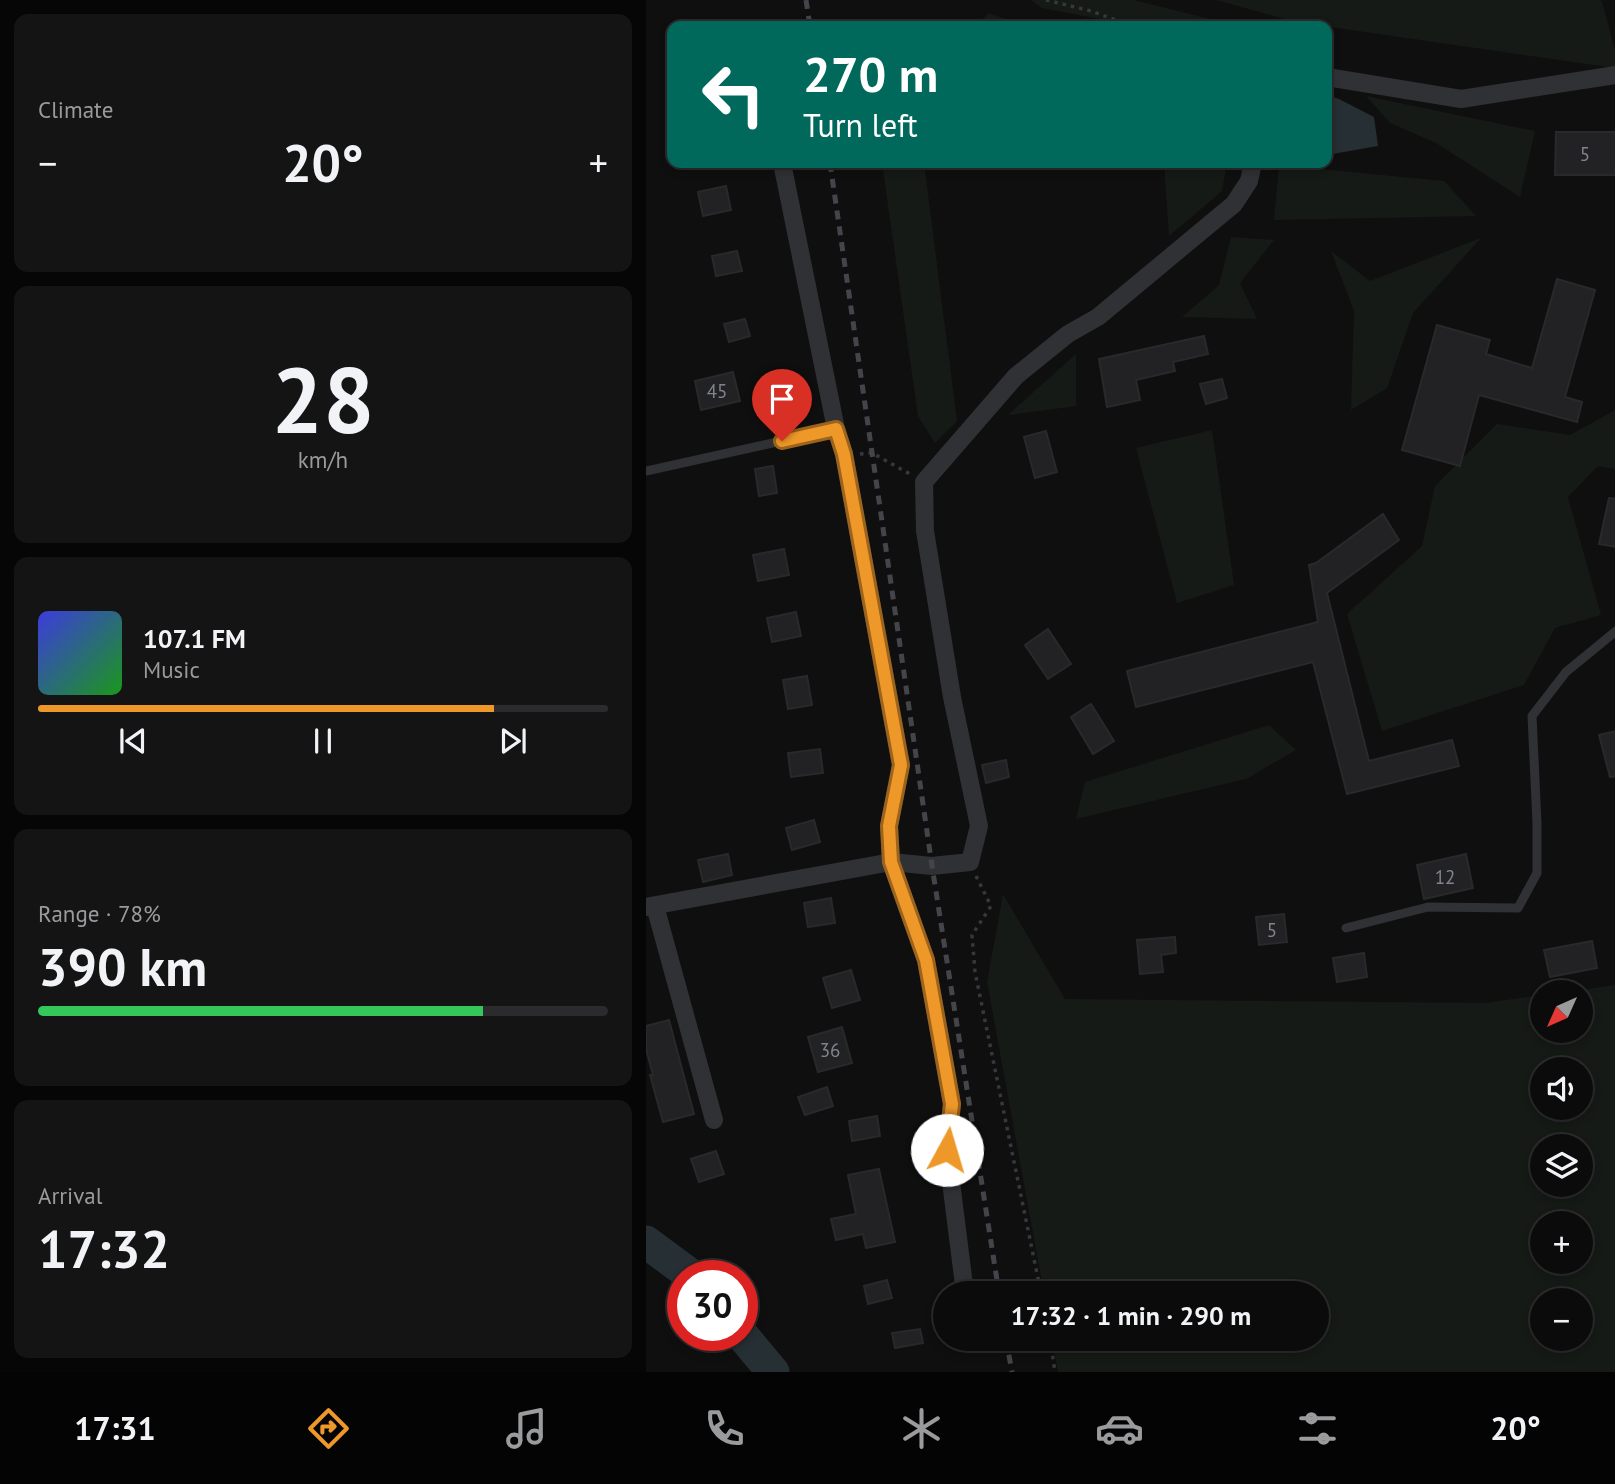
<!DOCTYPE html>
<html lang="en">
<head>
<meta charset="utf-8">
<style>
  :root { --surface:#0b0b0c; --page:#141415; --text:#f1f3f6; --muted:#9a9b9d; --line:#2b2b2d; --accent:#ee9829 }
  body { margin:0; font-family:"PT Sans",sans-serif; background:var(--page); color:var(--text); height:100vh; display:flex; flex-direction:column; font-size:26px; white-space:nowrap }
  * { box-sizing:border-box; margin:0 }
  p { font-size:23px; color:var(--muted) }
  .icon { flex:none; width:38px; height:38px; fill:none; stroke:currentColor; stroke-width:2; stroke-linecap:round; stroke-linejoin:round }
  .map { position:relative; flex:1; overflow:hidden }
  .details { display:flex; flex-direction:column; gap:14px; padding:14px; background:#060607; width:646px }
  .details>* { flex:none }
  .top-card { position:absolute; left:21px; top:21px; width:665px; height:147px; border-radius:14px; box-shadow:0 4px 10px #0003,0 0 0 2px var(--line); background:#00695c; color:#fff; overflow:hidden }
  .needle { width:46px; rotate:225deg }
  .buttons { position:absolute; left:884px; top:980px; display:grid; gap:14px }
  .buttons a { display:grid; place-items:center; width:63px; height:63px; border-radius:50%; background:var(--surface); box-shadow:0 4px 10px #0003,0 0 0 2px var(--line); font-size:35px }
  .speed { position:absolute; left:21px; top:1260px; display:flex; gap:14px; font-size:35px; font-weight:700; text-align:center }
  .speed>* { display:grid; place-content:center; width:91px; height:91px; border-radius:50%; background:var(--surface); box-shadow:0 4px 10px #0003,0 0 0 2px var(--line); line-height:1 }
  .speed .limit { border:10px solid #d22; background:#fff; color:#111 }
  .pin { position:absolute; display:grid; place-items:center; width:60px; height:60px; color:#fff; margin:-72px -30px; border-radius:50% 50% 50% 0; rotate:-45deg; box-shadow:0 0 7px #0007 }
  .pin .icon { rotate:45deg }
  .me { position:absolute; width:77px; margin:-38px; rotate:6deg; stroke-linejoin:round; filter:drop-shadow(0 0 5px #0008) }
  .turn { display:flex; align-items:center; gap:24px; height:147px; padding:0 21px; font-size:32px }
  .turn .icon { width:91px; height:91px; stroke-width:2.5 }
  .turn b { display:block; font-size:49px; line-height:60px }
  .big { font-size:52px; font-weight:600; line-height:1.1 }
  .details .tile { flex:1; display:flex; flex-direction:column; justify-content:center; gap:10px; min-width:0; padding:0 24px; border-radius:14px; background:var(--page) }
  .details .dial { align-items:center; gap:0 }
  .dial b { font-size:91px; line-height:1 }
  .song { display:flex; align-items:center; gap:21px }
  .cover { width:84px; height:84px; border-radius:10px; background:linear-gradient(135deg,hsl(240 70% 55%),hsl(120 70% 35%)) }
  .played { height:7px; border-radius:4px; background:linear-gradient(90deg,var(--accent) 80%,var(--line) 80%) }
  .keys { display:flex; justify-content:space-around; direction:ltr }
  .heat { display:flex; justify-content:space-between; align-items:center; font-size:38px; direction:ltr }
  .charge { height:10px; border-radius:5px; background:linear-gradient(90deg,#34c759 78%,var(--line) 0) }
  .trip { position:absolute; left:287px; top:1281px; width:396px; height:70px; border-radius:35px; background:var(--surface); box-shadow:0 4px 10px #0003,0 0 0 2px var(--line); font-weight:600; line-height:70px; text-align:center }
  .menu { display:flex; height:112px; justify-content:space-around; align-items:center; background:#040405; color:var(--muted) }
  .menu .icon { width:49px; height:49px }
  .menu .current { color:var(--accent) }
  .menu b { font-size:32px; color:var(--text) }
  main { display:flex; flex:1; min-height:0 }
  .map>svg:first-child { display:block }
  .green { fill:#151a16; fill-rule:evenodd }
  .water { fill:#262f33 }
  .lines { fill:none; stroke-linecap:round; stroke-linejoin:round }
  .river { stroke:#262f33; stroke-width:33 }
  .building { fill:#222224; stroke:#29292c; stroke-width:2 }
  .path { stroke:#36383c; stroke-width:3.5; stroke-dasharray:3.5 5; stroke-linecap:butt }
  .lane { stroke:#303135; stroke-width:9 }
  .street { stroke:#303135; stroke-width:18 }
  .rail { stroke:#43454a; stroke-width:5; stroke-dasharray:9 7; stroke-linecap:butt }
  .route-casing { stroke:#9b631b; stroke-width:18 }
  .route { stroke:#ee9829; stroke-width:12 }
  .labels { text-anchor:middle; stroke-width:7; stroke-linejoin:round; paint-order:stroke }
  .number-label { font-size:19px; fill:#80858d }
</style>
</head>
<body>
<main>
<section class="details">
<div class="tile"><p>Climate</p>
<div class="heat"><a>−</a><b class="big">20°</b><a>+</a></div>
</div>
<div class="tile dial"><b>28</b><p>km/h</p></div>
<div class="tile">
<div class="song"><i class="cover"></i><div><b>107.1 FM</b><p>Music</p></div></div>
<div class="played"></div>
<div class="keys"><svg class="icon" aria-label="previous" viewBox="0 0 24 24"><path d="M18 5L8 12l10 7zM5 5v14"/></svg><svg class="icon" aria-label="pause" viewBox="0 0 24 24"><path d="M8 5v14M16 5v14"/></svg><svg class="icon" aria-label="next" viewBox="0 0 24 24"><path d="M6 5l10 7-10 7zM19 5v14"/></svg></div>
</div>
<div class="tile"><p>Range · 78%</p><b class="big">390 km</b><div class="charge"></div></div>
<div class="tile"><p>Arrival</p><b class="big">17:32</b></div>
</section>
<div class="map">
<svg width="970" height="1372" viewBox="0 0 970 1372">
  <rect width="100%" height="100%" fill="#0f0f10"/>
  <g class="green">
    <path d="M 385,0 L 488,0 L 592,26 L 490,26 L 396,8 Z"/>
    <path d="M 570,0 L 953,0 L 956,1 L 969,51 L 969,68 L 649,22 Z"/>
    <path d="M 343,13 L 379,26 L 329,26 Z"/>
    <path d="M 720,96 L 889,131 L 874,197 L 790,143 L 744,123 Z"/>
    <path d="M 236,163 L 278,163 L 311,421 L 289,443 L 272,416 Z"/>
    <path d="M 523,163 L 581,163 L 576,191 L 523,236 L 518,164 Z"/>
    <path d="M 633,165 L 798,181 L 830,216 L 628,220 Z"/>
    <path d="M 585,237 L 628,240 L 594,283 L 611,319 L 536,317 L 573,285 Z"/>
    <path d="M 835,238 L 767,313 L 741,388 L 705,410 L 708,311 L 685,251 L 724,281 Z"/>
    <path d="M 430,354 L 430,406 L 362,415 Z"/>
    <path d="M 969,410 L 969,469 L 952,466 L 922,497 L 955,615 L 909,628 L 878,685 L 736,731 L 701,614 L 776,546 L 789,486 L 851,424 L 924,435 Z"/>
    <path d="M 566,430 L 588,585 L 531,603 L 490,448 Z"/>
    <path d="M 623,725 L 650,750 L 600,779 L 430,819 L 439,782 Z"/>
    <path d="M 357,894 L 419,999 L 839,1003 L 896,995 L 896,1031 L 934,1031 L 934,992 L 919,992 L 969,985 L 969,1372 L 412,1372 L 406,1339 L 670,1339 L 670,1293 L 398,1293 L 341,982 ZM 934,1069 L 934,1108 L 896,1108 L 896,1069 ZM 934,1146 L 934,1185 L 896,1185 L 896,1146 ZM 934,1223 L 934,1262 L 896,1262 L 896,1223 ZM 896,1300 L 934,1300 L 934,1339 L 896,1339 Z"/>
  </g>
  <path class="water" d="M 681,95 L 693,99 L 728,117 L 732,146 L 681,155 Z"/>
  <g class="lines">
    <g class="river">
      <path d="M 0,1242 L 46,1276"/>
      <path d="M 96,1335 L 127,1372"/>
    </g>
  </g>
  <g class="building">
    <path d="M 910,132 L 970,132 L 970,175 L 909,175 Z"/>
    <path d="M 80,186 L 85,210 L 57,216 L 52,192 Z"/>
    <path d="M 91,251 L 96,271 L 70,276 L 66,256 Z"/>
    <path d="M 911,279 L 949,290 L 919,397 L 936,402 L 931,422 L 833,395 L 814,466 L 756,450 L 791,325 L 844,340 L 840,354 L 886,368 Z"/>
    <path d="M 99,319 L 104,336 L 83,342 L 78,324 Z"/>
    <path d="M 558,336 L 562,354 L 527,362 L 529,371 L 490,380 L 494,400 L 461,407 L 453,359 Z"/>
    <path d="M 87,372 L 94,401 L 55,410 L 49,381 Z"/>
    <path d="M 576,379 L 581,398 L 560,404 L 554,384 Z"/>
    <path d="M 400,431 L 411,472 L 389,478 L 378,437 Z"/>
    <path d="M 127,466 L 131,493 L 113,496 L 109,469 Z"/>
    <path d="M 963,498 L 970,499 L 970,547 L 953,544 Z"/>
    <path d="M 737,514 L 753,540 L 681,593 L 723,761 L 806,740 L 813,766 L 701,794 L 667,662 L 490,707 L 481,671 L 672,622 L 663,565 L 670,563 Z"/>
    <path d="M 138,549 L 143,575 L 112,581 L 107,555 Z"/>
    <path d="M 150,612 L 155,636 L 126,642 L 121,618 Z"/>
    <path d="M 402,629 L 425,664 L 402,679 L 379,645 Z"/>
    <path d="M 161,676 L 166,705 L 142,709 L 137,680 Z"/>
    <path d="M 445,704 L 468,741 L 447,754 L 425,717 Z"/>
    <path d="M 970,731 L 970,776 L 964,777 L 953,735 Z"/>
    <path d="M 174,749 L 177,773 L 145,777 L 142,753 Z"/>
    <path d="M 360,760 L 363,777 L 340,783 L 336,765 Z"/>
    <path d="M 168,820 L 174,842 L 146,850 L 140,828 Z"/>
    <path d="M 82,854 L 86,875 L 57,882 L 52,860 Z"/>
    <path d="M 820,854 L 827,888 L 778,899 L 771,865 Z"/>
    <path d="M 185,898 L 189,923 L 162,927 L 158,903 Z"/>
    <path d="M 638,914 L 641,942 L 613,945 L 610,917 Z"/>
    <path d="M 529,937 L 530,953 L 515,955 L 517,972 L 494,974 L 491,940 Z"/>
    <path d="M 946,941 L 951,968 L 904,977 L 898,950 Z"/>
    <path d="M 718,953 L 721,977 L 691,982 L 687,958 Z"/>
    <path d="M 205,970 L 214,1000 L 186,1008 L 177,978 Z"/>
    <path d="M 23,1020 L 48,1114 L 17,1122 L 4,1075 L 7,1075 L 0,1049 L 0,1026 Z"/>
    <path d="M 196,1027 L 206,1063 L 172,1072 L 162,1037 Z"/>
    <path d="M 181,1087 L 187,1106 L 159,1115 L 152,1097 Z"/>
    <path d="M 231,1116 L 234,1136 L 206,1141 L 203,1121 Z"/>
    <path d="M 70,1151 L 78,1174 L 53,1182 L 45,1159 Z"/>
    <path d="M 233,1169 L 249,1242 L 220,1248 L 217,1234 L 190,1240 L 185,1219 L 210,1214 L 202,1175 Z"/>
    <path d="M 241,1280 L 246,1298 L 222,1304 L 218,1286 Z"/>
    <path d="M 274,1329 L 277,1343 L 249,1348 L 246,1333 Z"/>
  </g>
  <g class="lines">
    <g class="path">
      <path d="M 400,0 L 445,11 L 486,26"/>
      <path d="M 214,454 L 226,453 L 264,474"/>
      <path d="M 330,876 L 345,906 L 326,935 L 329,972 L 395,1293"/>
      <path d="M 404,1339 L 409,1372"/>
    </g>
    <g class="lane">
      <path d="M 0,471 L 190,429"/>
      <path d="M 700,928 L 782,907 L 872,908 L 891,873 L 891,823 L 886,716 L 920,672 L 970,631"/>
    </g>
    <g class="street">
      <path d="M 681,77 L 815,99 L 970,75"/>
      <path d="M 136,163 L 190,429 L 198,454 L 255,765 L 243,826 L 245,862 L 280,960 L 306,1104 L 301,1150 L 319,1293"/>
      <path d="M 9,906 L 68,1120"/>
      <path d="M 0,907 L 245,862 L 286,866 L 324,862 L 333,826 L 306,697 L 279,531 L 278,482 L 370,376 L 422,334 L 452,317 L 588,204 L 603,181 L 607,163"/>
    </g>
    <g class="rail">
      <path d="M 160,0 L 164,26"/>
      <path d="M 184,163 L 286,866 L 353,1293"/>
      <path d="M 360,1339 L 366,1372"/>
    </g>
  </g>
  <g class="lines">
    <g class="route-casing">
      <path id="route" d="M 136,441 L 190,429 L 198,454 L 255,765 L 243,826 L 245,862 L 280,960 L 306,1104 L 301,1150"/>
    </g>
    <use href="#route" class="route"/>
  </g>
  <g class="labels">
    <g class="number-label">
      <text x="939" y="161">5</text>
      <text x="71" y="398">45</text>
      <text x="799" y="884">12</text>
      <text x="626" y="937">5</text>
      <text x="184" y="1057">36</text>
    </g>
  </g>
</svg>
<div class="buttons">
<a><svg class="needle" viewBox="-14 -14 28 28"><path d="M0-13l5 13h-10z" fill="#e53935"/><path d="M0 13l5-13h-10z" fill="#9a9b9d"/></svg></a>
<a><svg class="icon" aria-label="sound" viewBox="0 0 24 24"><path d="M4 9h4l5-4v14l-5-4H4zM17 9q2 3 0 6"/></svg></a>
<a><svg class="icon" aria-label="layers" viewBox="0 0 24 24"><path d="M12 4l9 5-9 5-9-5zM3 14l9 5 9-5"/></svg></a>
<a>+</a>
<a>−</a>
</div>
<div class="speed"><div class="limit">30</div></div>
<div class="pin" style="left:136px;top:441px;background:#d93025"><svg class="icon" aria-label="arrive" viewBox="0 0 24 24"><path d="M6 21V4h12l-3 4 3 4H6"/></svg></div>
<svg class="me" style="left:301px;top:1150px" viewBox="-20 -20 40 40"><circle r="19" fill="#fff"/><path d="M0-13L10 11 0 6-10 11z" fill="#ee9829"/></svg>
<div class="trip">17:32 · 1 min · 290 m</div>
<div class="top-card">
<div class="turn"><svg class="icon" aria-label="left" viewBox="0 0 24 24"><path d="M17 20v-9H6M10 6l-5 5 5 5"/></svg><div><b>270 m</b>Turn left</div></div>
</div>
</div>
</main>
<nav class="menu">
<b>17:31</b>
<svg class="icon current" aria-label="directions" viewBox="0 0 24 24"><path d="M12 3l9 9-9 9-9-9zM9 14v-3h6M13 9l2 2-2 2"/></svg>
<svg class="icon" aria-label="music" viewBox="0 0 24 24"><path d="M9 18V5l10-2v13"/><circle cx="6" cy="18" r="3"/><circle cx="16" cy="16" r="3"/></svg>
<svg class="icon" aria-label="phone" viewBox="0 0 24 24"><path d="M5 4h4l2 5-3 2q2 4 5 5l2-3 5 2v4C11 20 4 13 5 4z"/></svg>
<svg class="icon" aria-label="climate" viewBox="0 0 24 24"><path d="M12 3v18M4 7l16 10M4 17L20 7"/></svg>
<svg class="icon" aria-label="car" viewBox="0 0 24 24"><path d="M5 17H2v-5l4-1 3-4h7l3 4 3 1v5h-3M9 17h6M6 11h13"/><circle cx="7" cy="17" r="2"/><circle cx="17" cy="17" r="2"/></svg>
<svg class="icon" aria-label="filters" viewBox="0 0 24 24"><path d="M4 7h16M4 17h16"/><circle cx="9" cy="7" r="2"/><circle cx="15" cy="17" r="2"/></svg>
<b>20°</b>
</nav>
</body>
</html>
